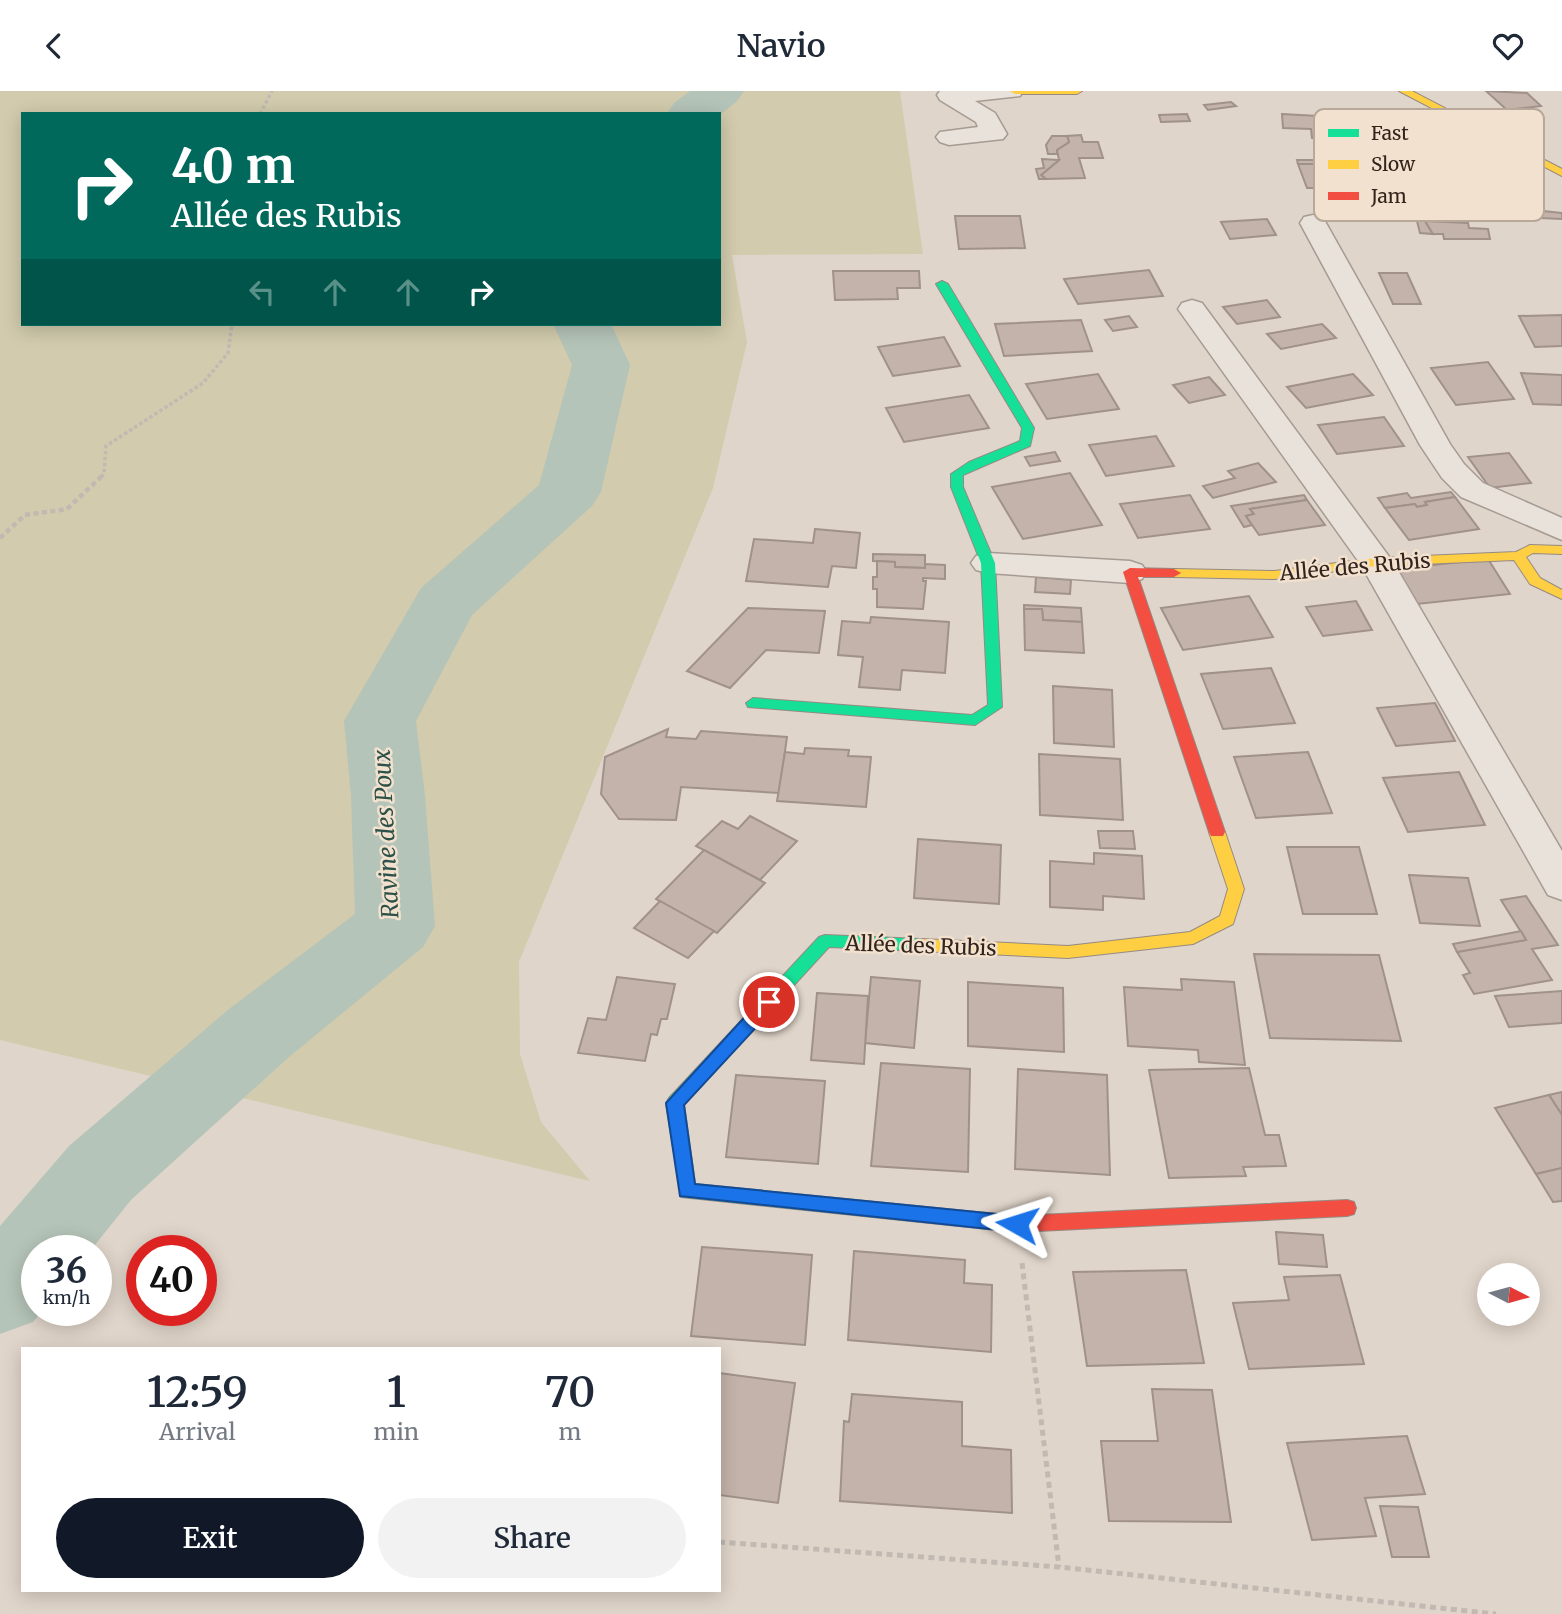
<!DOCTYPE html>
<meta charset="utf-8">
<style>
:root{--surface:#fff;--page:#f2f2f3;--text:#1f2937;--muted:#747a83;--accent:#111827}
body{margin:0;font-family:Merriweather,serif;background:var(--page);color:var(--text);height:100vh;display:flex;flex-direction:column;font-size:26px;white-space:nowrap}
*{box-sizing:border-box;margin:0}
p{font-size:23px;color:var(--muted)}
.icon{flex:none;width:38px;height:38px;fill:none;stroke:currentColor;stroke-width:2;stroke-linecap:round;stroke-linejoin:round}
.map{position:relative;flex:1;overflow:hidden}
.details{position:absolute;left:21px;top:1256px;width:700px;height:245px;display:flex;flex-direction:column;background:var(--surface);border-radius:0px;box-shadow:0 4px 18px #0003}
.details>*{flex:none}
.hud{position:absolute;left:21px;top:21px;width:700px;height:214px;border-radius:0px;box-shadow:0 4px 18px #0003;background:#00695c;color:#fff;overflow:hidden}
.needle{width:46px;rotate:96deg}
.fabs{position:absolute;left:1477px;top:1172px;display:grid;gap:14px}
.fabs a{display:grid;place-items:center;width:63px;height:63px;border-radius:50%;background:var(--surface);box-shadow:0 4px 18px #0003;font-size:35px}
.speed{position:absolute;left:21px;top:1144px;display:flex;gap:14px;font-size:35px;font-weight:700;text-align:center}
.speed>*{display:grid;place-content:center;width:91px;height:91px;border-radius:50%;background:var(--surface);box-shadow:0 4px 18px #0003;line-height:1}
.speed small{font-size:18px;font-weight:400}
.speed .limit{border:10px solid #d22;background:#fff;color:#111}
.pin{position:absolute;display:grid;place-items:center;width:60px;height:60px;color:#fff;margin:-30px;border:4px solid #fff;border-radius:50%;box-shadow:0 2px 7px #0007}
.me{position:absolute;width:77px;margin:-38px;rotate:276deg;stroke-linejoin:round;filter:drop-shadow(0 0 5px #0008)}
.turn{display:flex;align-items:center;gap:24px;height:147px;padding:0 35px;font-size:32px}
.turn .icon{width:91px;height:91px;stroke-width:2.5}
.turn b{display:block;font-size:49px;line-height:60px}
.lanes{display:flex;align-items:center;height:66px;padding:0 35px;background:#0003;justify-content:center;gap:35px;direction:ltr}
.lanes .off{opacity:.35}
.eta{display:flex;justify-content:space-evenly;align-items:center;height:119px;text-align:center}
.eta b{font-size:42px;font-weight:600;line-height:49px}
.primary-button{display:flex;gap:14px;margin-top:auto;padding:14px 35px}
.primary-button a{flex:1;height:80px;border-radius:42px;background:var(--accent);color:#fff;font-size:28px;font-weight:600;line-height:80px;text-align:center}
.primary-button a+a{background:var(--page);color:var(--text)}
header{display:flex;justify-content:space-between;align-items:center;height:91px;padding:0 35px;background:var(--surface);font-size:32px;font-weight:600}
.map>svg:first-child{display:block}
</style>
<header><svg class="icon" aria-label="back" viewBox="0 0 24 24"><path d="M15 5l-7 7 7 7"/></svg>Navio<svg class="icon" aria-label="heart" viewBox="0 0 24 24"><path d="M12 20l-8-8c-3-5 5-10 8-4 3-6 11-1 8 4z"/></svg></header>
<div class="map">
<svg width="1562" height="1523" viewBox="0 0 1562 1523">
<rect width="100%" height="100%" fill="#e0d5ca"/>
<!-- green -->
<path fill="#d2cbad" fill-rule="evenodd" d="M0 0H900L923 163 732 164 747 251 713 397 519 871 520 963 541 1031 590 1090 0 949ZM23 23H719V233H23Z"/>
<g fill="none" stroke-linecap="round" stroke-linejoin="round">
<!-- river -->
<g fill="#b5c4b8" fill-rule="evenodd">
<polygon points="690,0 744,0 737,10 719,25 719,23 667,23 674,12"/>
<polygon points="553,233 611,233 630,274 601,401 592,415 472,524 416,630 425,705 435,835 423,856 289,966 131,1109 90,1160 37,1160 37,1220 42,1220 33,1231 0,1243 0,1135 69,1055 229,918 355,823 351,705 344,630 421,497 539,394 572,274"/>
</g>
</g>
<!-- building -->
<g fill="#c4b3ab" stroke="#a0918a" stroke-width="2">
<polygon points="1486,0 1527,2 1541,15 1507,19"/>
<polygon points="1231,11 1236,15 1208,19 1204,14"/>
<polygon points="1187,23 1190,30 1161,31 1159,24"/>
<polygon points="1282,23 1373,28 1379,42 1380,56 1336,54 1335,48 1312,47 1311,38 1283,37"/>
<polygon points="1081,44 1083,51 1098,51 1103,67 1079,67 1085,87 1046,88 1041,84 1059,69 1057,59 1069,51 1067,45"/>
<polygon points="1052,45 1067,45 1069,51 1057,59 1057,63 1048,63 1046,54"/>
<polygon points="1042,68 1059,69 1041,84 1046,88 1039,88 1036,78 1044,77"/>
<polygon points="1297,69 1329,69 1331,73 1298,73"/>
<polygon points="1298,73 1331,73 1334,80 1348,80 1354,97 1307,97"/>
<polygon points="1514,111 1542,113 1543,120 1562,122 1562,128 1517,126"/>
<polygon points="955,125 1020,125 1025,157 959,158"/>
<polygon points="1267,128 1276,144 1230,148 1221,131"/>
<polygon points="1417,130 1425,130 1433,143 1420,142"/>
<polygon points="1425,130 1468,132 1469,137 1488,138 1490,148 1444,148 1443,143 1433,143"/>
<polygon points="1149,179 1163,205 1078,213 1064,188"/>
<polygon points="833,180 919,180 920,197 897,197 898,208 835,209"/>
<polygon points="1379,182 1407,182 1421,213 1393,213"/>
<polygon points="1267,209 1280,226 1237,233 1223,216"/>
<polygon points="1562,224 1562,255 1535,256 1519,225"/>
<polygon points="1129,225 1137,236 1113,240 1105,229"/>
<polygon points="1081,229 1092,260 1004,265 995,233"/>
<polygon points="1322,233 1336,247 1281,258 1267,243"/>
<polygon points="944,246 960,275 893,285 878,256"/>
<polygon points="1488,271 1514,308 1456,314 1431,277"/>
<polygon points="1521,282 1562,284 1562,314 1533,313"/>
<polygon points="1098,283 1119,318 1047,328 1026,293"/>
<polygon points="1353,283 1373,304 1306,317 1287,296"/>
<polygon points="1209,286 1225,304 1189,312 1173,294"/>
<polygon points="969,304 989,337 904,351 886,317"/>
<polygon points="1384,326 1404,355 1337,363 1318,334"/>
<polygon points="1156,345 1174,375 1106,385 1089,354"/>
<polygon points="1055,361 1060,370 1030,375 1025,366"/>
<polygon points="1509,362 1531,392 1490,397 1468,366"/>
<polygon points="1258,372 1276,391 1213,407 1203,395 1235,387 1228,380"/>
<polygon points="1070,382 1102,434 1023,448 992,396"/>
<polygon points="1451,401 1455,406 1425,411 1427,414 1417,416 1415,413 1385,417 1378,407 1407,402 1411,407"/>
<polygon points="1190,404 1210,438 1138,447 1120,413"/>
<polygon points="1304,404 1307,409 1250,418 1254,423 1246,425 1252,434 1244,436 1231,415"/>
<polygon points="1455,406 1479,438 1409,449 1385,417 1415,413 1417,416 1427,414 1425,411"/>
<polygon points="1307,409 1325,434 1259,444 1246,425 1254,423 1250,418"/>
<polygon points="815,438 860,442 856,477 832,475 828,496 746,490 754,448 813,452"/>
<polygon points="873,463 925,464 925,477 895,476 895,471 873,470"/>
<polygon points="1488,468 1510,503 1417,513 1396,478"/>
<polygon points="877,470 895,471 895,476 925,477 925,473 945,474 945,488 923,487 923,490 926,490 923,518 877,516 877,498 873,498 873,486 877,486"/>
<polygon points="1036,486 1071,489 1070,503 1035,501"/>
<polygon points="1249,505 1273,546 1183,559 1161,517"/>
<polygon points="1356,510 1372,539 1323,545 1306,516"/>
<polygon points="1024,514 1081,517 1082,531 1043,529 1042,518 1024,518"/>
<polygon points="748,517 825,520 819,562 766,559 730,597 687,580"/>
<polygon points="1024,518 1042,518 1043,529 1082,531 1084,562 1025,559"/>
<polygon points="871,526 949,531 945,582 902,579 900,599 859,596 863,566 838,564 842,530 870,532"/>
<polygon points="1271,577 1295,632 1223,638 1201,583"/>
<polygon points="1053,595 1112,599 1114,656 1054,652"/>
<polygon points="1435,612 1455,650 1396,655 1377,617"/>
<polygon points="668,638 666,646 696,648 701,640 787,646 779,702 681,696 676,729 619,728 601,703 605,666"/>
<polygon points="805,657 849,659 848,665 871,666 866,716 777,710 785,661 804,663"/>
<polygon points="1308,661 1332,722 1256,727 1234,666"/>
<polygon points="1039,663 1120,668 1123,729 1040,724"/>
<polygon points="1459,681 1485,734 1408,741 1383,687"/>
<polygon points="750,725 797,750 760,789 696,755 722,730 738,738"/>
<polygon points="1098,740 1133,740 1135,758 1100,757"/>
<polygon points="918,748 1001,754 999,813 914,807"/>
<polygon points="1287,756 1359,756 1377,823 1303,823"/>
<polygon points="704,759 765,792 717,842 656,808"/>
<polygon points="1094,762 1142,765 1144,808 1103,805 1103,819 1050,816 1050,770 1094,773"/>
<polygon points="1409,784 1468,787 1480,835 1420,832"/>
<polygon points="1526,805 1558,854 1532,858 1552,889 1474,903 1463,884 1470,882 1457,861 1526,849 1501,809"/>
<polygon points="660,810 714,840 688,867 634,837"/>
<polygon points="1521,840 1526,849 1457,861 1453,853"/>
<polygon points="1254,863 1379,864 1401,950 1270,947"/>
<polygon points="617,886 675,893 667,928 661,928 657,944 651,943 645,970 578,962 588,927 606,929"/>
<polygon points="871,886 920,890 914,957 865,952"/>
<polygon points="1181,888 1234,891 1245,974 1199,971 1198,959 1128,955 1124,896 1182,899"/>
<polygon points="968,891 1063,897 1064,961 968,955"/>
<polygon points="1562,900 1562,932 1509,936 1495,905"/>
<polygon points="817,902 868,905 864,973 811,969"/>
<polygon points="881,972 970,978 968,1081 871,1075"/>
<polygon points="1249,977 1265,1044 1279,1044 1286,1075 1243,1076 1246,1085 1169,1087 1149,979"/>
<polygon points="1018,978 1107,984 1110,1084 1015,1078"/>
<polygon points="736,984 825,990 818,1073 726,1066"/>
<polygon points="1562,1001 1562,1024 1549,1004"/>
<polygon points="1549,1004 1562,1024 1562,1077 1536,1083 1495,1017"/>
<polygon points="1562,1077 1562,1110 1553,1111 1536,1083"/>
<polygon points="1276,1141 1323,1144 1327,1176 1279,1173"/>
<polygon points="702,1156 812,1164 805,1254 691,1245"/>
<polygon points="854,1160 965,1169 964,1192 992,1194 991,1261 848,1249"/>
<polygon points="1186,1179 1204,1272 1087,1275 1073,1181"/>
<polygon points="1340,1184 1364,1273 1249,1278 1233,1212 1289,1209 1284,1186"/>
<polygon points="719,1282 795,1292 778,1412 719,1404"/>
<polygon points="1152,1298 1212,1299 1231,1431 1109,1430 1101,1350 1158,1350"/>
<polygon points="852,1303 962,1311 962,1355 1011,1359 1012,1422 840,1410 844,1330 849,1331"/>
<polygon points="1407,1345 1425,1403 1365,1407 1376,1445 1312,1449 1287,1352"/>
<polygon points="1380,1415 1418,1416 1429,1466 1392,1466"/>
</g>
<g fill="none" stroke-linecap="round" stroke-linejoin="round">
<defs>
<g id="street">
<polygon points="940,0 1023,0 1020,5 975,10 995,22 1007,43 1003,48 949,54 940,51 936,46 940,41 978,36 976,31 940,9 937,4"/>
<polygon points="1313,124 1322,126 1326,132 1450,353 1464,373 1483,392 1562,427 1562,449 1461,406 1442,387 1420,354 1300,132 1304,126"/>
<polygon points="1192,209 1202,212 1393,471 1562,760 1562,809 1548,804 1361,474 1178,218 1182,212"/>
<polygon points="988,462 1130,470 1142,474 1147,481 1142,488 1130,492 988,482 976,479 971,472 976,465"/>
</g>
<g id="fast">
<polygon points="942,190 948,193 1034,337 1030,355 963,384 963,396 995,472 1002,616 975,634 748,616 746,612 753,607 972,624 988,614 981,472 951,396 951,383 969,371 1020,350 1022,337 936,193"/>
<polygon points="825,844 921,848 927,850 929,854 927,858 921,860 829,856 684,1014 695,1093 997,1123 1004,1125 1006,1131 1004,1137 997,1139 681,1106 666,1012 669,1007 819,846"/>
</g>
<g id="slow">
<polygon points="1010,0 1082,0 1077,3 1015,3"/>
<polygon points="1399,0 1412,0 1562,78 1562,85"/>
<polygon points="1530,454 1562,455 1562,463 1533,462 1526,466 1540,487 1562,499 1562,508 1530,493 1514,469 1376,475 1274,488 1174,486 1167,482 1174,478 1274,480 1376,467 1516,461"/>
<polygon points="1217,735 1225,741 1244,798 1233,833 1193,853 1068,867 921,860 915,858 913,854 915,850 921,848 1068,855 1190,841 1220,825 1228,798 1209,741"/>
</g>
<g id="jam">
<polygon points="1130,477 1174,478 1181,482 1174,486 1138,486 1225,741 1223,745 1211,745 1209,741 1123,481"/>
<polygon points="1347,1109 1354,1111 1356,1117 1354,1123 1347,1125 1017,1141 990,1137 988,1131 990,1125 997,1123 1017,1125"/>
</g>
</defs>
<!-- street casing -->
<use href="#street" stroke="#a59b93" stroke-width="3"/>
<!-- fast casing -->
<use href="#fast" stroke="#958a83" stroke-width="2"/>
<!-- slow casing -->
<use href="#slow" stroke="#958a83" stroke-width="2"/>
<!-- jam casing -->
<use href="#jam" stroke="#958a83" stroke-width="2"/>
<!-- path-far2 -->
<g stroke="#c1b9b2" stroke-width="3.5" stroke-dasharray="3.5 2.5" stroke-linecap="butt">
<polyline points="260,23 272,0"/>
<polyline points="101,386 104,383 106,355 203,292 228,262 232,233"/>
</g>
<!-- path-far1 -->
<polyline stroke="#c1b9b2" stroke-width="4.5" stroke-dasharray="5 3.5" stroke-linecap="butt" points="0,447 25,424 67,418 103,384"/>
<!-- path -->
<g stroke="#c1b9b2" stroke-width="5" stroke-dasharray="6 4.5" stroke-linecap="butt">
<polyline points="1022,1172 1059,1476"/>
<polyline points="719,1451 1059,1476 1496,1523"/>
</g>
<!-- street -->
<use href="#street" fill="#e8e2db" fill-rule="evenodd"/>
<!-- fast -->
<use href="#fast" fill="#16e098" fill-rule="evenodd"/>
<!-- slow -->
<use href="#slow" fill="#ffcf43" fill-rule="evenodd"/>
<!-- jam -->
<use href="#jam" fill="#f24e42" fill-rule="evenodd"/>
</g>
<!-- route -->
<polygon fill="#1a73e8" stroke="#114b97" stroke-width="2" points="769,904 775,906 777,911 775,916 684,1014 695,1093 1017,1125 1024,1128 1026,1133 1024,1139 1017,1141 680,1105 666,1012 763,906"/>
<g text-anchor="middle" stroke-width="5" stroke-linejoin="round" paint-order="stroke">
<!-- street labels -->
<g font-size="21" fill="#32231c" stroke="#f2e1ce">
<text transform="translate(1355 476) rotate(-5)" y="7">Allée des Rubis</text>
<text transform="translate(921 855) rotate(2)" y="7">Allée des Rubis</text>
</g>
<!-- water labels -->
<g font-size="23" font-style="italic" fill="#2c5148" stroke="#f2e1ce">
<text transform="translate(386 743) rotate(-93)" y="8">Ravine des Poux</text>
</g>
</g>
<!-- legend -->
<rect x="1314" y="18" width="230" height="112" rx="10" fill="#f2e1ce" stroke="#b8a899" stroke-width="2"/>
<rect x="1328" y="38" width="31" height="8" fill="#16e098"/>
<rect x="1328" y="69" width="31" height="9" fill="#ffcf43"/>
<rect x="1328" y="101" width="31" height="8" fill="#f24e42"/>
<g font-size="19" fill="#32231c">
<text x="1371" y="49">Fast</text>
<text x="1371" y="80">Slow</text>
<text x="1371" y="112">Jam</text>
</g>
</svg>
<div class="fabs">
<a><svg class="needle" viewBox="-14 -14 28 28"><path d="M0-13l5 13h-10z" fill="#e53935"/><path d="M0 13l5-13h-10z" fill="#747a83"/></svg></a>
</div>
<div class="speed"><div>36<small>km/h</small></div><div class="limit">40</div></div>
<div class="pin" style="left:769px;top:911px;background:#d93025"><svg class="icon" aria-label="arrive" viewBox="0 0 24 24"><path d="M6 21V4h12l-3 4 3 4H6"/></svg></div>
<svg class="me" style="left:1017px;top:1133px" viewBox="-20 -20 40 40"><path d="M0-17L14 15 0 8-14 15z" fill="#1a73e8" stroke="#fff" stroke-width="4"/></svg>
<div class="hud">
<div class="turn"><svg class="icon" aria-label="right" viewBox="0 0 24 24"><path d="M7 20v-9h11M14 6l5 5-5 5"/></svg><div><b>40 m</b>Allée des Rubis</div></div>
<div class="lanes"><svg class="icon off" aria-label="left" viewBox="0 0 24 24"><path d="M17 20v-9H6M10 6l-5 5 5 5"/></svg><svg class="icon off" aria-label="ahead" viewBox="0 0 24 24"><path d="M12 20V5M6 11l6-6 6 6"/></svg><svg class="icon off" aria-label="ahead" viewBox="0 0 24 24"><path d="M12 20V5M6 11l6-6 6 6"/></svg><svg class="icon" aria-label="right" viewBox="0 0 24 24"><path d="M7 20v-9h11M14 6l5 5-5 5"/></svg></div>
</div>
<section class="details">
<div class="eta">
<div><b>12:59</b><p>Arrival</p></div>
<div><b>1</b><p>min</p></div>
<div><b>70</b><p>m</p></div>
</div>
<div class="primary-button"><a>Exit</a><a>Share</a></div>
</section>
</div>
